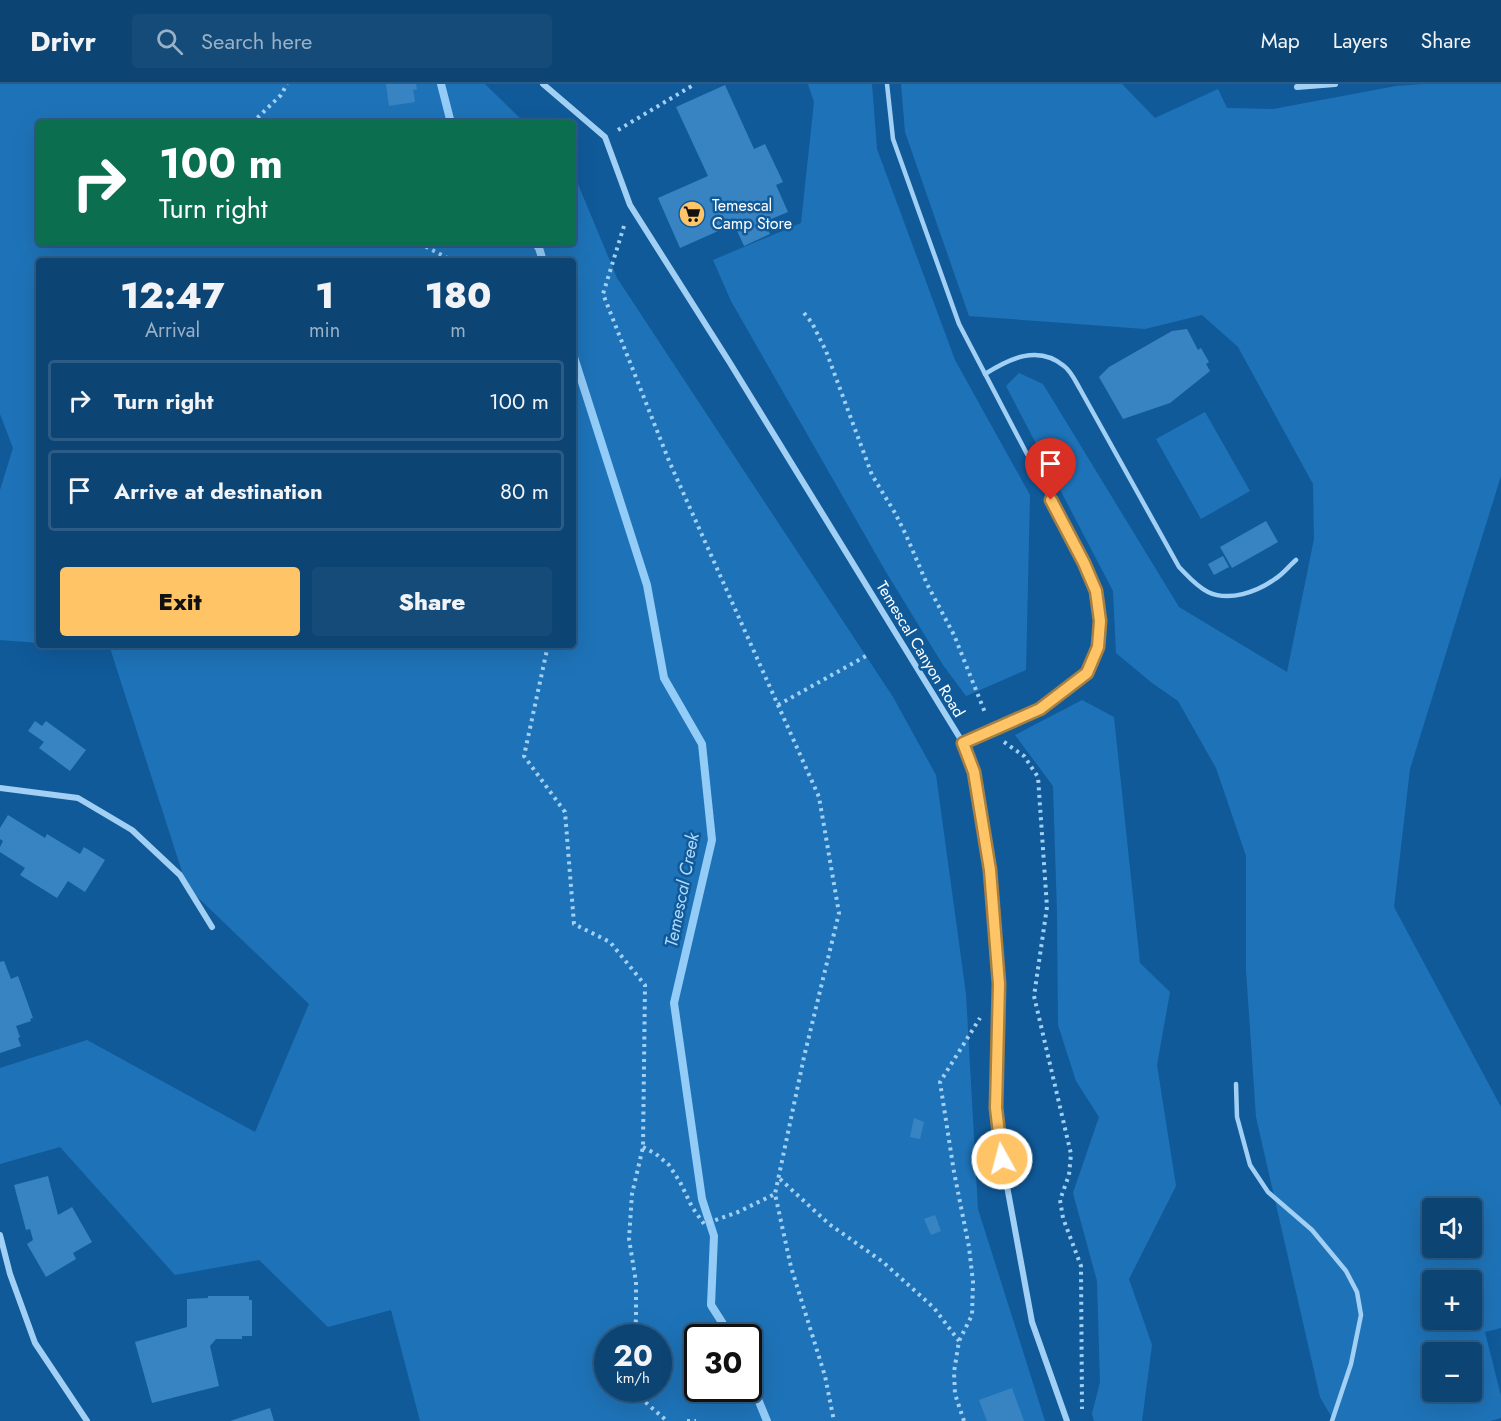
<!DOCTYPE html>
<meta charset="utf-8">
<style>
:root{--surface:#0c4474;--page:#154b79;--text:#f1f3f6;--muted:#9ab0c5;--line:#2c5c86;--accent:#ffc466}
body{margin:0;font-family:Jost,sans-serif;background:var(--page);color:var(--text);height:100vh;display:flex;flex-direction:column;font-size:22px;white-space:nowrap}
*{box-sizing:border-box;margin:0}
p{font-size:20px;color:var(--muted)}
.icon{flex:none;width:33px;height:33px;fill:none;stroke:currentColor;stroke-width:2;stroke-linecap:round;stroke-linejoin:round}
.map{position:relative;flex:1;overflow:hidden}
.panel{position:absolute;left:36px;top:174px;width:540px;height:390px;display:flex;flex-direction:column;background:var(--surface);border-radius:6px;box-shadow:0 6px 24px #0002,0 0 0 2px var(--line)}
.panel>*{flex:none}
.banner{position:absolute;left:36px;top:36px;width:540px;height:126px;border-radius:6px;box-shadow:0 6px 24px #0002,0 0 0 2px var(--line);background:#0b6e4f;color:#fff;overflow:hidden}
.buttons{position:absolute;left:1422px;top:1114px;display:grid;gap:12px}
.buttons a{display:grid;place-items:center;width:60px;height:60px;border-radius:6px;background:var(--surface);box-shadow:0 6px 24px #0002,0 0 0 2px var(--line);font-size:30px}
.speed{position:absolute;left:594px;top:1240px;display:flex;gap:12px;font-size:30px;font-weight:700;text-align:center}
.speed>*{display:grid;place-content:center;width:78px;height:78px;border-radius:50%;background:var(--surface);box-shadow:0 6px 24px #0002,0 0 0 2px var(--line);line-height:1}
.speed small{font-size:15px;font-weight:400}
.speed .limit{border:3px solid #111;border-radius:9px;background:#fff;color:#111}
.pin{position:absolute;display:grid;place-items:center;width:51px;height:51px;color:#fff;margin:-62px -26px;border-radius:50% 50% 50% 0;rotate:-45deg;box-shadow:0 0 6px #0007}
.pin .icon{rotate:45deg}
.me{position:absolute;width:66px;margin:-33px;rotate:353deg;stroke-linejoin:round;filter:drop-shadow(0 0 4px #0008)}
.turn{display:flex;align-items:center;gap:21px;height:126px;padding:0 24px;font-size:27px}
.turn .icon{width:78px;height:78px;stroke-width:2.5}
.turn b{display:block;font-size:42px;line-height:51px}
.eta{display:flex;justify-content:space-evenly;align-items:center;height:102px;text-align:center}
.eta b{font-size:36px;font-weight:800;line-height:42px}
.action{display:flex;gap:12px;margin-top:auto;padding:12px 24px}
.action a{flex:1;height:69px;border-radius:6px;background:var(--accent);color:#111;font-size:24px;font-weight:800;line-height:69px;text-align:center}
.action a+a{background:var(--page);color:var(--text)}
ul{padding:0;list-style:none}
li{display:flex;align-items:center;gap:18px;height:81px;margin:0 12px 9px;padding:0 12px;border:3px solid var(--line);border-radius:6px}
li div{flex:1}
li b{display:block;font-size:22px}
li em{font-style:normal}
header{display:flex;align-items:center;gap:36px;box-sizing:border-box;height:84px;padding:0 30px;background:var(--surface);border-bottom:2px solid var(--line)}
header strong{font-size:28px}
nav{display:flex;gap:33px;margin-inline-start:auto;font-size:21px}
.search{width:420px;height:54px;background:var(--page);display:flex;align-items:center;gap:15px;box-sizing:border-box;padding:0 21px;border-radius:6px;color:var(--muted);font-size:22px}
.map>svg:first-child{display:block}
</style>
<header>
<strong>Drivr</strong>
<div class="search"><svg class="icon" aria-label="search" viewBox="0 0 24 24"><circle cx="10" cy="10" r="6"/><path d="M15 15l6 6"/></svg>Search here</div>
<nav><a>Map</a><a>Layers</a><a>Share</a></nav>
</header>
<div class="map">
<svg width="1501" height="1337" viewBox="0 0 1501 1337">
<rect width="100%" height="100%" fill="#105a9a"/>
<!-- green -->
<g fill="#1e73b8" fill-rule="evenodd">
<path d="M0 0H485L525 39H39V159H573V88L617 194 893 613 936 691 966 910 978 1125 1045 1337H420L391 1226 328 1243 259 1176 175 1191 60 1063 0 1080V984L87 956 255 1048 309 920 187 803 110 564 71 561H573V177H39V559L0 556V406L13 364 0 330ZM608 1254H658V1305H608ZM698 1254H748V1305H698Z"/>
<polygon points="808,0 872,0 877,65 955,276 1030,411 1026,586 966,612 943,581 886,488 731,217 713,176 801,139 814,18"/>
<path d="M901 0H1122L1155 34 1218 5 1227 24 1273 25 1396 2 1423 0H1501V392L1410 685 1394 823 1501 1023V1244L1485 1248 1501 1312V1334L1490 1337H1334L1320 1313 1256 1033 1246 886V772L1216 684 1178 617 1152 599 1116 569 1113 507 1006 302 1019 289 1043 300 1179 523 1287 588 1314 455 1313 400 1238 263 1202 231 1145 245 969 232 905 48ZM1432 1125H1472V1164H1432ZM1432 1197H1472V1236H1432ZM1432 1269H1472V1308H1432Z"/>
<polygon points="1205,328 1250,407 1201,435 1156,355"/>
<polygon points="1082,616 1114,633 1140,879 1170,908 1157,981 1176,1102 1129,1195 1152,1261 1142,1337 1094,1337 1092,1330 1100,1298 1097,1197 1073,1109 1099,1033 1076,997 1058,941 1057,828 1053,702 1015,651"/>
</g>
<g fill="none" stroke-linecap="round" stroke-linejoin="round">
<!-- stream -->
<g stroke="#94ccf8" stroke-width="8">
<polyline points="441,0 451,39"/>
<polyline points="535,159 539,164 543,177"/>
<polyline points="573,270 647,501 664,594 702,660 712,756 674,919 702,1115 714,1152 711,1221 732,1254"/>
<polyline points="748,1291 767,1337"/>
</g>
</g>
<!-- building -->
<g fill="#3884c2">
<polygon points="386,0 416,0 417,5 413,6 415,18 389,22"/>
<polygon points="725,1 754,65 765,60 783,98 776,101 788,128 764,138 770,150 744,162 734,140 680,164 658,114 708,92 676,23"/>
<polygon points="1187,245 1198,266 1201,264 1209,278 1206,280 1210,287 1170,319 1123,335 1099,293 1109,283 1172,247"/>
<polygon points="1266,437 1278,458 1232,484 1220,463"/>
<polygon points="1223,472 1229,483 1214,491 1208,480"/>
<polygon points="35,637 42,642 46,637 86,666 70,687 39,664 44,658 28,647"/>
<polygon points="8,731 45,754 47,750 80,770 84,763 105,776 85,808 68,797 57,814 20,791 25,784 0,768 0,763 3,757 0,755 0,744"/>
<polygon points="4,877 11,895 18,892 33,934 30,935 31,937 16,942 20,953 18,954 21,962 0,969 0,878"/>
<polygon points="914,1034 924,1038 920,1055 910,1053"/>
<polygon points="48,1092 58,1131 72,1123 92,1158 73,1169 76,1175 46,1193 27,1160 33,1156 30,1145 26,1146 14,1101"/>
<polygon points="935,1131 941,1147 931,1151 924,1135"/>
<polygon points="208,1212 249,1212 249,1216 252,1216 252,1252 242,1252 242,1255 216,1255 210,1262 219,1302 152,1319 135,1258 187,1243 187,1215 208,1214"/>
<polygon points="1012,1304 1024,1337 987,1337 979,1316"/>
<polygon points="270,1324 274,1337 230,1337"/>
</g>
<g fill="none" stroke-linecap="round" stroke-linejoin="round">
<!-- path -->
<g stroke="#a2d0f5" stroke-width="4" stroke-dasharray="3 4.5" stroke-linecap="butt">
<polyline points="252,39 281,11 287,0"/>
<polyline points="618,46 695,0"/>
<polyline points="624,142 603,210 669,377 819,713 839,829 804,973 775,1110 791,1183 825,1292 834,1337"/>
<polyline points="419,159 453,177"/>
<polyline points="804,229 812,239 826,267 872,391 895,429 906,451 927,500 954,551 986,631"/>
<polyline points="548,561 524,672 565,728 574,840 610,858 645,901 643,1063 632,1110 629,1155 636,1198 636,1235 634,1254"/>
<polyline points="778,621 866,572"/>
<polyline points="1004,658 1024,672 1038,693 1047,823 1034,912 1071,1070 1069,1091 1060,1116 1063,1134 1081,1182 1082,1325"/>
<polyline points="643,1063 656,1070 669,1081 680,1098 692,1123 704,1140 738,1128 775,1110"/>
<polyline points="780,1095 829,1140 883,1178 934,1224 959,1257"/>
<polyline points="639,1305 644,1317 667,1337"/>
<polyline points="687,1337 696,1337"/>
<polyline points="964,1337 955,1310 954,1288 959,1257 972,1231 973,1198 969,1163 954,1088 940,998 980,934"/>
</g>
<!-- service -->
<g stroke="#a2d0f5" stroke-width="4.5">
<polyline points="887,0 893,55 959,240 1084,479 1096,507 1100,536 1098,563 1087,589 1040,625 963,659"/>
<path d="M985 290C1009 275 1038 260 1064 282 1071 287 1076 298 1080 305L1179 483C1188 492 1196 502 1208 508 1229 518 1257 508 1275 495 1283 490 1289 482 1296 476"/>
<polyline points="1236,1000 1237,1033 1250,1081 1268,1108 1312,1146 1346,1187 1357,1208 1361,1231 1351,1280 1332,1337"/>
</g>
<!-- minor -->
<g stroke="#a2d0f5" stroke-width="6">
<polyline points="543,0 605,53 630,121 730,279 963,659 974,688 990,786 999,900 996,1024 1002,1075 1032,1238 1067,1337"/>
<polyline points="1297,3 1335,0"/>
<polyline points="0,704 78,714 132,746 180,791 212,843"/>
<polyline points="0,1151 10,1190 35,1259 87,1337"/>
</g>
</g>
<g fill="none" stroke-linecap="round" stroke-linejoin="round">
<defs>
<polyline id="route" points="1002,1075 996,1024 999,900 990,786 974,688 963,659 1040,625 1087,589 1098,563 1100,537 1096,507 1084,479 1051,416"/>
</defs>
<!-- route casing -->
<use href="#route" stroke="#a67f42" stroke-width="15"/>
<!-- route -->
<use href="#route" stroke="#ffc466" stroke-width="10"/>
</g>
<!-- icons -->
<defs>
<symbol id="supermarket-disc" viewBox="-11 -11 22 22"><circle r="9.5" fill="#ffc466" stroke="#105a9a"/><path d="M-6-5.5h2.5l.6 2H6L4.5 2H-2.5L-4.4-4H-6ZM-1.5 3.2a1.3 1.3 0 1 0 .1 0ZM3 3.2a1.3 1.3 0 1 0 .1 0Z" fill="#111"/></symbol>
</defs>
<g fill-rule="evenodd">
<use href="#supermarket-disc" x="677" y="115" width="30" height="30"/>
</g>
<g text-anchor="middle" stroke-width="5" stroke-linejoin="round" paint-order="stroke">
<!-- poi labels -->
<g font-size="16" fill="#fff" stroke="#105a9a" text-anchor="start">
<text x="712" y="127">Temescal<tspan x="712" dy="18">Camp Store</tspan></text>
</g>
<!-- street labels -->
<g font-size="16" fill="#fff" stroke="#105a9a">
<text transform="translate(921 565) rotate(59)" y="6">Temescal Canyon Road</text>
</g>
<!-- water labels -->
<g font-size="18" font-style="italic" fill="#afd9fb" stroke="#105a9a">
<text transform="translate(682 806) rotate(-79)" y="6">Temescal Creek</text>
</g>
</g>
</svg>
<div class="buttons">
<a><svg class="icon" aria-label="sound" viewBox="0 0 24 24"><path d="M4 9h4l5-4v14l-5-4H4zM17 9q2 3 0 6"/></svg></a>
<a>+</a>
<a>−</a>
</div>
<div class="speed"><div>20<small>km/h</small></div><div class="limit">30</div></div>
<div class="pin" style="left:1051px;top:416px;background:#d93025"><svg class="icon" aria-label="arrive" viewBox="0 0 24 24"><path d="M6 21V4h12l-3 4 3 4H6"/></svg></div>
<svg class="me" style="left:1002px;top:1075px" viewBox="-20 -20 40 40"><circle r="17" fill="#ffc466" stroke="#fff" stroke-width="3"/><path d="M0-11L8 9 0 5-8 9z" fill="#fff"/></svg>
<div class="banner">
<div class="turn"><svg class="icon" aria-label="right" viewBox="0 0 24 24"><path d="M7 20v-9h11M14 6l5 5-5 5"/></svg><div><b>100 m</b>Turn right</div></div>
</div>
<section class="panel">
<div class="eta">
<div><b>12:47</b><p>Arrival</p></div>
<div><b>1</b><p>min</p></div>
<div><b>180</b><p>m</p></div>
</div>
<ul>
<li><svg class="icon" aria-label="right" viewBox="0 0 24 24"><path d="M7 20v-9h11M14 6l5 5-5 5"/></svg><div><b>Turn right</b></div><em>100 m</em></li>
<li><svg class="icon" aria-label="arrive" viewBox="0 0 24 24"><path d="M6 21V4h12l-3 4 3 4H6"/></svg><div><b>Arrive at destination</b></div><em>80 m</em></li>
</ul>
<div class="action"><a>Exit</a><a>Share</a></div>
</section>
</div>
